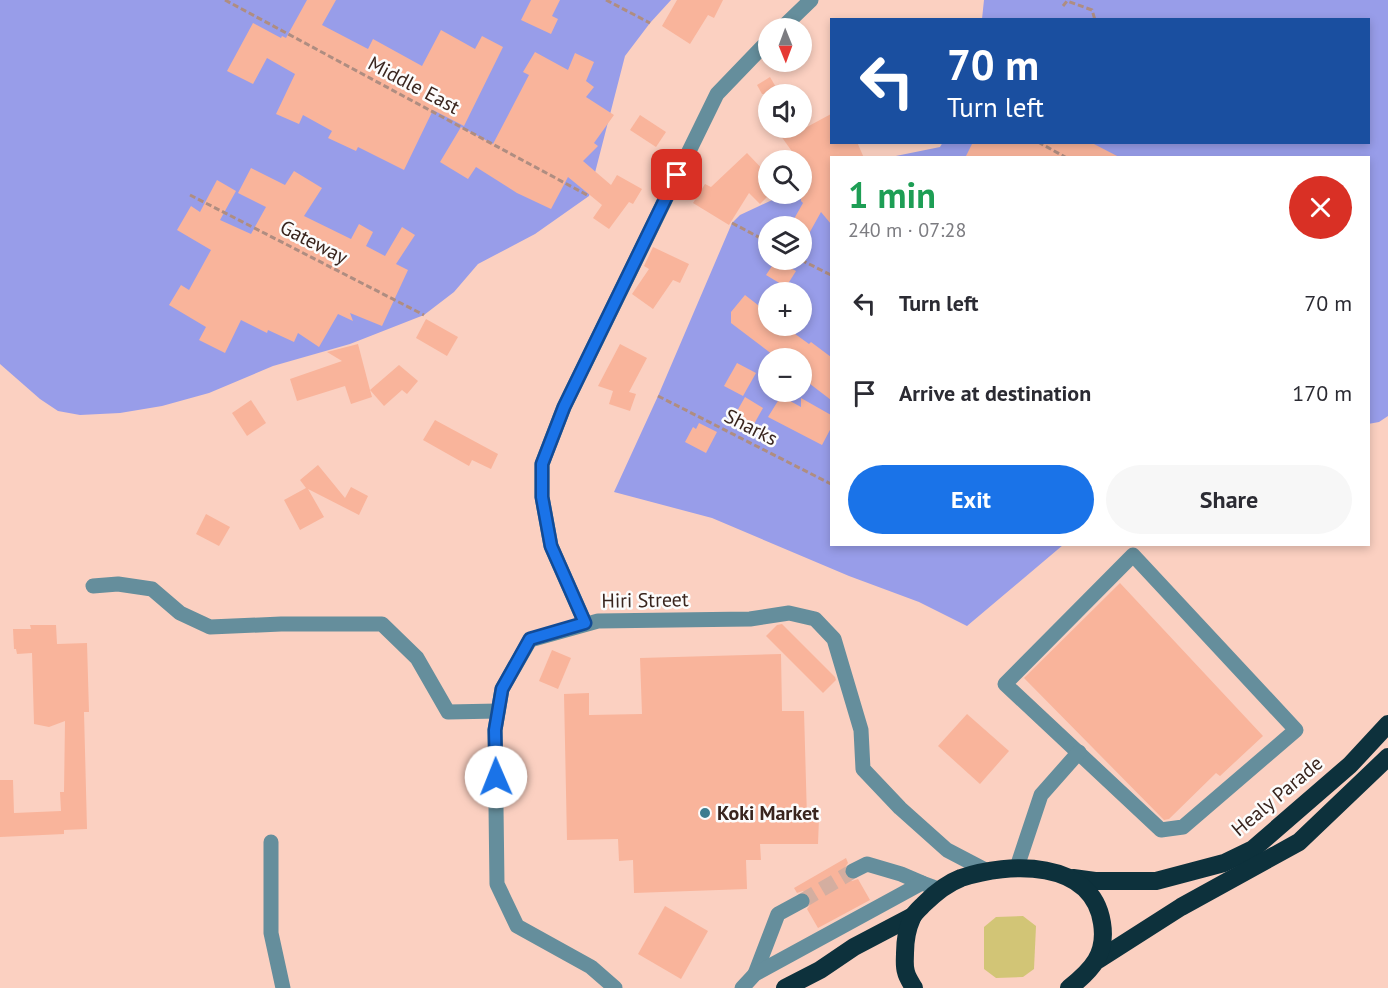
<!DOCTYPE html>
<meta charset="utf-8">
<style>
:root{--surface:#fff;--page:#f7f7f7;--text:#2b2b33;--muted:#7c7c81;--accent:#1a73e8}
body{margin:0;font-family:"PT Sans",sans-serif;background:var(--page);color:var(--text);height:100vh;display:flex;flex-direction:column;font-size:22px;white-space:nowrap}
*{box-sizing:border-box;margin:0}
p{font-size:20px;color:var(--muted)}
.icon{flex:none;width:33px;height:33px;fill:none;stroke:currentColor;stroke-width:2;stroke-linecap:round;stroke-linejoin:round}
.map{position:relative;flex:1;overflow:hidden}
.drawer{position:absolute;left:830px;top:156px;width:540px;height:390px;display:flex;flex-direction:column;background:var(--surface);border-radius:0px;box-shadow:0 3px 9px #0003}
.drawer>*{flex:none}
.hud{position:absolute;left:830px;top:18px;width:540px;height:126px;border-radius:0px;box-shadow:0 3px 9px #0003;background:#1a4fa0;color:#fff;overflow:hidden}
.needle{width:39px;rotate:179deg}
.controls{position:absolute;left:758px;top:18px;display:grid;gap:12px}
.controls a{display:grid;place-items:center;width:54px;height:54px;border-radius:50%;background:var(--surface);box-shadow:0 3px 9px #0003;font-size:30px}
.pin{position:absolute;display:grid;place-items:center;width:51px;height:51px;color:#fff;margin:-26px;border-radius:12px;box-shadow:0 3px 9px #0006}
.me{position:absolute;width:66px;margin:-33px;rotate:359deg;stroke-linejoin:round;filter:drop-shadow(0 0 4px #0008)}
.turn{display:flex;align-items:center;gap:21px;height:126px;padding:0 18px;font-size:27px}
.turn .icon{width:78px;height:78px;stroke-width:2.5}
.turn b{display:block;font-size:42px;line-height:51px}
.round{display:grid;place-items:center;flex:none;width:63px;height:63px;border-radius:32px;background:var(--page)}
.summary{display:flex;align-items:center;justify-content:space-between;height:102px;padding:0 18px}
h1{font-size:36px;font-weight:600;line-height:45px;color:#1e9e55}
.action{display:flex;gap:12px;margin-top:auto;padding:12px 18px}
.action a{flex:1;height:69px;border-radius:36px;background:var(--accent);color:#fff;font-size:24px;font-weight:600;line-height:69px;text-align:center}
.action a+a{background:var(--page);color:var(--text)}
ul{padding:0;list-style:none}
li{display:flex;align-items:center;gap:18px;height:90px;padding:0 18px}
li div{flex:1}
li b{display:block;font-size:22px}
li em{font-style:normal}
.map>svg:first-child{display:block}
</style>
<div class="map">
<svg width="1388" height="988" viewBox="0 0 1388 988">
<rect width="100%" height="100%" fill="#fbd0c1"/>
<!-- green -->
<polygon fill="#d2c576" points="1023,916 1036,926 1034,969 1023,977 996,978 984,969 984,927 996,917"/>
<!-- water -->
<g fill="#989de9" fill-rule="evenodd">
<polygon points="0,0 671,0 650,23 625,56 589,196 535,234 478,264 454,292 424,315 350,344 273,366 209,393 162,406 120,413 80,415 58,411 40,399 0,364"/>
<polygon points="984,0 1388,0 1388,416 1379,422 1368,424 1368,158 886,158 940,147 943,142 1368,142 1368,20 982,19"/>
<path d="M831 172V544L1063 545 967 626 919 602 849 576 712 518 614 492 658 396 732 223 740 215 785 194H801ZM768 226H801V260H768ZM768 292H801V326H768ZM768 358H801V392H768Z"/>
</g>
<!-- building -->
<g fill="#f9b49b">
<polygon points="307,0 336,0 322,25 368,49 373,39 422,66 441,30 475,49 482,36 503,47 464,126 433,110 404,170 358,147 356,151 328,138 332,131 303,115 299,124 276,114 295,74 267,58 253,84 227,71 253,23 281,38 282,36 286,38"/>
<polygon points="531,0 560,0 552,16 558,19 551,34 521,20"/>
<polygon points="677,0 723,0 714,18 708,15 690,44 662,26"/>
<polygon points="535,52 568,70 575,53 594,62 586,81 594,87 586,97 614,115 594,143 598,146 583,161 611,185 617,175 642,189 633,204 629,202 609,229 593,218 602,205 568,177 551,209 517,193 476,167 468,179 440,162 461,127 493,144 529,75 523,72"/>
<polygon points="770,77 780,94 762,94 757,85"/>
<polygon points="831,114 831,142 857,142 864,158 831,158 831,224 821,212 801,248 801,226 790,226 803,203 801,201 801,160 798,160 781,136 793,128 805,128"/>
<polygon points="640,115 666,132 656,147 630,130"/>
<polygon points="973,142 1090,142 1121,158 965,158"/>
<polygon points="747,153 768,175 768,196 760,204 749,193 729,225 693,203 705,184 711,187"/>
<polygon points="251,168 285,185 294,171 322,188 304,216 351,239 359,224 373,232 366,246 385,256 402,227 415,235 396,264 408,270 382,326 350,313 353,321 338,314 319,347 298,333 294,342 268,330 267,333 241,320 225,353 199,340 206,327 169,305 181,285 189,290 211,250 177,230 191,206 200,212 217,180 236,191 220,220 251,234 266,207 238,193"/>
<polygon points="653,247 689,264 680,283 673,280 653,309 632,294 649,269 644,266"/>
<polygon points="776,260 796,271 786,287 766,275"/>
<polygon points="745,295 768,313 768,326 784,326 809,344 811,342 831,357 831,400 801,377 801,358 777,358 731,323 731,312"/>
<polygon points="426,319 458,337 447,356 416,338"/>
<polygon points="358,344 370,390 399,365 418,381 407,394 402,390 384,406 370,390 372,397 351,404 345,386 297,401 290,379 342,361 327,352"/>
<polygon points="620,344 647,358 629,392 636,394 630,411 609,404 613,391 598,386"/>
<polygon points="737,363 756,373 743,396 724,386"/>
<polygon points="781,396 801,407 801,398 831,415 831,428 822,445 768,417"/>
<polygon points="745,397 763,408 749,433 731,422"/>
<polygon points="251,400 266,423 247,436 232,413"/>
<polygon points="435,420 498,454 491,469 472,460 469,466 423,440"/>
<polygon points="699,423 717,432 706,453 685,442 693,427 696,429"/>
<polygon points="318,465 345,498 351,487 368,496 359,515 308,489 324,517 300,530 284,500 306,488 300,480"/>
<polygon points="206,514 230,527 219,546 196,534"/>
<polygon points="1120,583 1263,736 1220,776 1216,773 1169,819 1164,820 1024,678"/>
<polygon points="782,624 835,677 836,680 823,693 766,636 777,625"/>
<polygon points="30,625 56,625 57,644 87,643 89,712 84,712 87,829 64,830 64,834 0,837 0,780 13,780 14,813 61,811 60,792 64,792 65,721 49,727 34,724 32,653 17,654 16,649 14,649 13,629 31,629"/>
<polygon points="552,650 571,658 558,689 539,681"/>
<polygon points="781,654 782,711 804,711 807,818 819,818 818,844 760,844 761,860 746,860 747,889 634,893 633,860 619,861 618,839 567,840 564,694 589,693 589,715 642,714 640,658"/>
<polygon points="967,714 1009,751 980,784 938,746"/>
<polygon points="846,858 848,863 843,870 845,876 852,881 858,879 870,900 818,928 807,909 812,902 810,896 803,891 797,893 794,888"/>
<polygon points="665,906 708,931 681,979 638,954"/>
</g>
<g fill="none" stroke-linecap="round" stroke-linejoin="round">
<!-- minor-tunnel -->
<polyline stroke="#d4aea0" stroke-width="15" stroke-dasharray="15 8" stroke-linecap="butt" points="802,901 853,871"/>
<!-- path -->
<g stroke="#af8d81" stroke-width="3" stroke-dasharray="6 3" stroke-linecap="butt">
<polyline points="225,0 589,196"/>
<polyline points="606,0 650,23"/>
<polyline points="1063,6 1067,1 1092,10 1095,20"/>
<polyline points="1038,142 1067,158"/>
<polyline points="190,195 424,315"/>
<polyline points="732,223 768,242"/>
<polyline points="801,260 831,275"/>
<polyline points="658,396 831,484"/>
</g>
<!-- minor -->
<g stroke="#658e9c" stroke-width="15">
<polyline points="782,28 811,0"/>
<polygon points="1133,555 1296,730 1183,827 1161,830 1005,684"/>
<polyline points="93,586 118,584 152,589 180,613 210,627 281,624 382,624 417,658 448,712 498,711"/>
<polyline points="585,623 551,546 542,497 542,464 564,407 717,94 768,41"/>
<polyline points="271,842 271,933 283,988"/>
<polyline points="1017,867 1041,795 1079,752"/>
<polyline points="853,871 867,864 901,874 922,883"/>
<polyline points="755,974 778,914 802,901"/>
<polyline points="615,988 591,967 517,926 497,884 495,730 502,689 530,640 598,621 750,619 789,613 815,619 834,639 861,730 863,769 900,808 947,850 989,872"/>
<polyline points="742,988 755,974 922,883 941,890"/>
</g>
<!-- highway -->
<g stroke="#0d313c" stroke-width="18">
<polyline points="1073,878 1095,881 1156,881 1224,863 1253,849 1350,765 1388,724"/>
<polyline points="1098,960 1181,907 1299,842 1388,757"/>
<polyline points="785,988 820,970 854,947 913,916"/>
<path d="M914 988C911 983 907 977 906 972 904 966 905 959 905 953 905 941 907 929 912 918 914 913 920 908 924 904 934 894 948 883 961 878 1009 862 1092 859 1102 923 1107 954 1092 970 1069 988"/>
</g>
</g>
<g fill="none" stroke-linecap="round" stroke-linejoin="round">
<defs>
<polyline id="route" points="496,777 495,730 502,689 530,639 585,623 551,546 542,497 542,464 564,407 677,175"/>
</defs>
<!-- route casing -->
<use href="#route" stroke="#114b97" stroke-width="15"/>
<!-- route -->
<use href="#route" stroke="#1a73e8" stroke-width="10"/>
</g>
<!-- markers -->
<circle fill="#3d7d90" stroke="#fcfcfc" stroke-width="2" cx="705" cy="813" r="6"/>
<g text-anchor="middle" stroke-width="5" stroke-linejoin="round" paint-order="stroke">
<!-- street labels -->
<g font-size="20" fill="#39251e" stroke="#fcfcfc">
<text transform="translate(414 85) rotate(28)" y="7">Middle East</text>
<text transform="translate(314 242) rotate(27)" y="7">Gateway</text>
<text transform="translate(751 427) rotate(27)" y="7">Sharks</text>
<text transform="translate(645 600) rotate(-1)" y="7">Hiri Street</text>
<text transform="translate(1277 796) rotate(-40)" y="7">Healy Parade</text>
</g>
<!-- poi labels -->
<g font-size="20" font-weight="bold" fill="#39251e" stroke="#fcfcfc" text-anchor="start">
<text x="717" y="820">Koki Market</text>
</g>
</g>
</svg>
<div class="controls">
<a><svg class="needle" viewBox="-14 -14 28 28"><path d="M0-13l5 13h-10z" fill="#e53935"/><path d="M0 13l5-13h-10z" fill="#7c7c81"/></svg></a>
<a><svg class="icon" aria-label="sound" viewBox="0 0 24 24"><path d="M4 9h4l5-4v14l-5-4H4zM17 9q2 3 0 6"/></svg></a>
<a><svg class="icon" aria-label="search" viewBox="0 0 24 24"><circle cx="10" cy="10" r="6"/><path d="M15 15l6 6"/></svg></a>
<a><svg class="icon" aria-label="layers" viewBox="0 0 24 24"><path d="M12 4l9 5-9 5-9-5zM3 14l9 5 9-5"/></svg></a>
<a>+</a>
<a>−</a>
</div>
<div class="pin" style="left:677px;top:175px;background:#d93025"><svg class="icon" aria-label="arrive" viewBox="0 0 24 24"><path d="M6 21V4h12l-3 4 3 4H6"/></svg></div>
<svg class="me" style="left:496px;top:777px" viewBox="-20 -20 40 40"><circle r="19" fill="#fff"/><path d="M0-13L10 11 0 6-10 11z" fill="#1a73e8"/></svg>
<div class="hud">
<div class="turn"><svg class="icon" aria-label="left" viewBox="0 0 24 24"><path d="M17 20v-9H6M10 6l-5 5 5 5"/></svg><div><b>70 m</b>Turn left</div></div>
</div>
<section class="drawer">
<div class="summary"><div><h1>1 min</h1><p>240 m · 07:28</p></div><a class="round" style="background:#d93025;color:#fff"><svg class="icon" aria-label="close" viewBox="0 0 24 24"><path d="M6 6l12 12M18 6L6 18"/></svg></a></div>
<ul>
<li><svg class="icon" aria-label="left" viewBox="0 0 24 24"><path d="M17 20v-9H6M10 6l-5 5 5 5"/></svg><div><b>Turn left</b></div><em>70 m</em></li>
<li><svg class="icon" aria-label="arrive" viewBox="0 0 24 24"><path d="M6 21V4h12l-3 4 3 4H6"/></svg><div><b>Arrive at destination</b></div><em>170 m</em></li>
</ul>
<div class="action"><a>Exit</a><a>Share</a></div>
</section>
</div>
